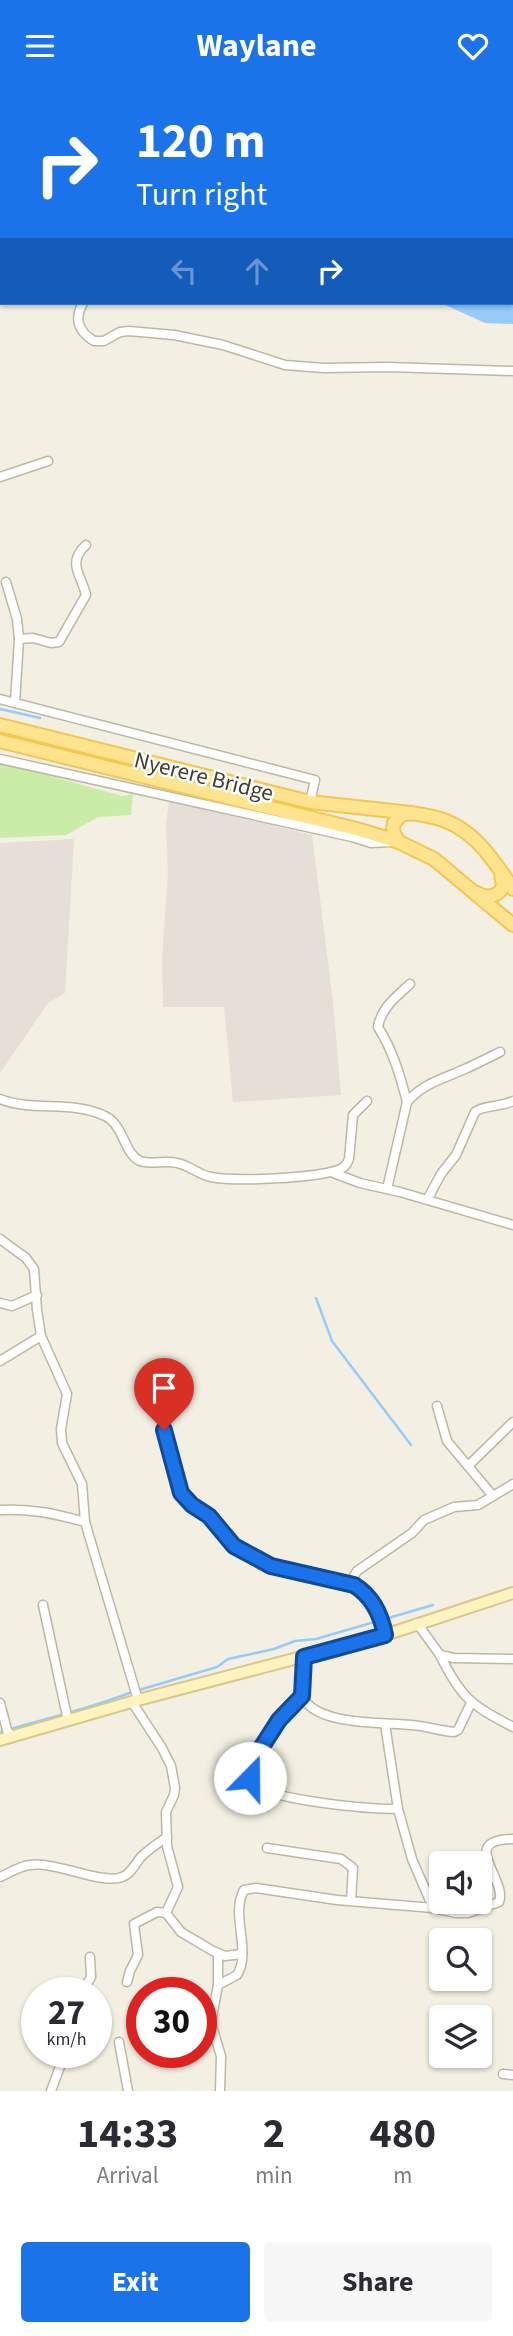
<!DOCTYPE html>
<style>
:root{--surface:#fff;--page:#f7f7f7;--text:#2b2b33;--muted:#7c7c81;--accent:#1a73e8}
body{margin:0;font-family:"Source Sans 3",sans-serif;background:var(--page);color:var(--text);height:100vh;display:flex;flex-direction:column;font-size:26px;white-space:nowrap}
*{box-sizing:border-box;margin:0}
p{font-size:23px;color:var(--muted)}
.icon{flex:none;width:38px;height:38px;fill:none;stroke:currentColor;stroke-width:2;stroke-linecap:round;stroke-linejoin:round}
.map{position:relative;height:2000px;overflow:hidden}
.sheet{display:flex;flex-direction:column;background:var(--surface);flex:1}
.sheet>*{flex:none}
.guide{position:absolute;left:0px;top:0px;width:514px;height:214px;box-shadow:0 2px 5px #0004;background:#1a73e8;color:#fff;overflow:hidden}
.tools{position:absolute;left:429px;top:1760px;display:grid;gap:14px}
.tools a{display:grid;place-items:center;width:63px;height:63px;border-radius:7px;background:var(--surface);box-shadow:0 2px 5px #0004;font-size:35px}
.speed{position:absolute;left:21px;top:1886px;display:flex;gap:14px;font-size:35px;font-weight:700;text-align:center}
.speed>*{display:grid;place-content:center;width:91px;height:91px;border-radius:50%;background:var(--surface);box-shadow:0 2px 5px #0004;line-height:1}
.speed small{font-size:18px;font-weight:400}
.speed .limit{border:10px solid #d22;background:#fff;color:#111}
.pin{position:absolute;display:grid;place-items:center;width:60px;height:60px;color:#fff;margin:-72px -30px;border-radius:50% 50% 50% 0;rotate:-45deg;box-shadow:0 0 7px #0007}
.pin .icon{rotate:45deg}
.me{position:absolute;width:77px;margin:-38px;rotate:22deg;stroke-linejoin:round;filter:drop-shadow(0 0 5px #0008)}
.turn{display:flex;align-items:center;gap:24px;height:147px;padding:0 21px;font-size:32px}
.turn .icon{width:91px;height:91px;stroke-width:2.5}
.turn b{display:block;font-size:49px;line-height:60px}
.lanes{display:flex;align-items:center;height:66px;padding:0 21px;background:#0003;justify-content:center;gap:35px;direction:ltr}
.lanes .off{opacity:.35}
.eta{display:flex;justify-content:space-evenly;align-items:center;height:119px;text-align:center}
.eta b{font-size:42px;font-weight:700;line-height:49px}
.button{display:flex;gap:14px;margin-top:auto;padding:14px 21px}
.button a{flex:1;height:80px;border-radius:7px;background:var(--accent);color:#fff;font-size:28px;font-weight:700;line-height:80px;text-align:center}
.button a+a{background:var(--page);color:var(--text)}
header{display:flex;justify-content:space-between;align-items:center;height:91px;padding:0 21px;background:var(--accent);color:#fff;font-size:32px;font-weight:700}
.map>svg:first-child{display:block}
</style>
<header><svg class="icon" aria-label="menu" viewBox="0 0 24 24"><path d="M4 6h16M4 12h16M4 18h16"/></svg>Waylane<svg class="icon" aria-label="heart" viewBox="0 0 24 24"><path d="M12 20l-8-8c-3-5 5-10 8-4 3-6 11-1 8 4z"/></svg></header>
<div class="map">
<svg width="513" height="2000" viewBox="0 0 513 2000">
<rect width="100%" height="100%" fill="#f3efe2"/>
<!-- industrial -->
<g fill="#e5dfd8">
<polygon points="169,710 312,744 333,910 341,1004 233,1011 224,916 163,916 162,866 168,782 166,735"/>
<polygon points="74,748 65,902 48,912 0,982 0,752"/>
</g>
<!-- green -->
<polygon fill="#c9eda6" points="0,671 122,705 133,703 131,724 98,726 66,744 0,747"/>
<!-- water -->
<polygon fill="#97cbf8" points="137,0 513,0 513,233 485,232 441,212 513,212 513,2 138,2"/>
<g fill="none" stroke-linecap="round" stroke-linejoin="round">
<!-- stream -->
<g stroke="#97cbf8" stroke-width="2.5">
<polyline points="0,618 40,627"/>
<polyline points="316,1207 332,1250 411,1354"/>
<polyline points="139,1599 217,1576 228,1568 274,1558 295,1550 316,1548 433,1514"/>
<path d="M0 1641C45 1628 89 1618 132 1601"/>
</g>
<defs>
<g id="street">
<path d="M83 212C74 228 78 240 94 250H104L120 241 129 240 174 244 223 254 285 274 324 277 388 276 513 280"/>
<polyline points="0,386 48,370"/>
<polyline points="6,491 17,528 19,548 15,612"/>
<path d="M19 548 33 547 51 552 59 551 86 504C82 485 66 472 86 454"/>
<polyline points="0,608 315,689 310,711"/>
<polyline points="0,668 352,746 371,752 390,751"/>
<path d="M0 1008C33 1021 72 1009 105 1025 124 1034 124 1063 140 1070 152 1074 164 1069 177 1072 189 1074 199 1084 211 1086 235 1091 315 1087 338 1079 344 1077 347 1074 349 1068L353 1024 367 1010"/>
<path d="M407 1011C400 984 393 960 378 936 381 917 396 906 410 893"/>
<polyline points="331,1081 360,1092 400,1101 513,1134"/>
<path d="M387 1098 407 1011C423 992 443 988 465 978 476 973 488 967 500 961"/>
<path d="M427 1109 441 1083 456 1064 475 1021C483 1014 502 1016 513 1010"/>
<polyline points="0,1148 26,1167 34,1178 37,1219 41,1245 67,1303 61,1338 62,1352 82,1393 85,1431 138,1609"/>
<polyline points="0,1212 12,1215 37,1204"/>
<polyline points="0,1270 41,1245"/>
<path d="M147 1284 161 1323 181 1402C190 1411 200 1417 210 1426 219 1435 225 1446 234 1455 241 1462 253 1467 261 1472 312 1496 371 1469 385 1544"/>
<polyline points="437,1315 447,1350 493,1405"/>
<polyline points="468,1375 513,1331"/>
<path d="M0 1419C31 1417 56 1423 85 1431"/>
<polyline points="350,1492 357,1480 412,1442 424,1429 454,1416 478,1414 513,1393"/>
<polyline points="43,1514 68,1630"/>
<polyline points="417,1532 440,1564 454,1567 513,1568"/>
<path d="M440 1564C461 1607 471 1614 513 1636"/>
<path d="M304 1566C304 1578 298 1598 304 1608 319 1635 386 1631 412 1634 426 1635 440 1640 454 1641L458 1639 471 1612"/>
<path d="M302 1605 279 1629 249 1678C249 1683 249 1688 254 1693 273 1710 370 1718 398 1718"/>
<polyline points="132,1611 162,1657 171,1675 175,1697 174,1704 166,1721 167,1755 178,1796 166,1822"/>
<polyline points="0,1612 7,1639 12,1646"/>
<polyline points="385,1633 398,1718 412,1768 431,1812"/>
<polyline points="267,1757 341,1768 353,1777 351,1809"/>
<path d="M0 1786C9 1782 20 1775 30 1774 56 1770 102 1794 122 1786 131 1783 135 1773 141 1766 148 1759 158 1752 167 1746"/>
<polyline points="127,1891 130,1880 138,1864 134,1833 157,1821 166,1822 181,1841 213,1860 225,1865 242,1863"/>
<polyline points="218,1894 218,1862"/>
<polyline points="82,1902 91,1886 90,1866"/>
<polyline points="119,1951 128,2000"/>
<polyline points="503,1983 513,1984"/>
<polyline points="51,2000 65,1962"/>
<path d="M220 2000 221 1965 211 1932 218 1894 237 1884C252 1860 230 1824 244 1799L256 1797 337 1809 433 1817 456 1822H468L499 1811C508 1788 457 1749 513 1748"/>
</g>
<polyline id="secondary" points="0,1649 138,1609 385,1544 513,1502"/>
<g id="primary">
<polyline points="0,634 310,711 411,722"/>
<polyline points="0,650 360,739 399,751"/>
<path d="M513 798C491 765 470 732 428 725 418 723 410 721 401 724L394 732 393 737 394 743 399 751 434 768 513 834"/>
<path d="M477 802C487 808 497 806 503 796L501 782"/>
</g>
</defs>
<!-- street casing -->
<use href="#street" stroke="#bfb7a4" stroke-width="11"/>
<!-- secondary casing -->
<use href="#secondary" stroke="#d8c88c" stroke-width="14"/>
<!-- primary casing -->
<use href="#primary" stroke="#f0c853" stroke-width="16"/>
<!-- street -->
<use href="#street" stroke="#fff" stroke-width="8"/>
<!-- secondary -->
<use href="#secondary" stroke="#fff3c0" stroke-width="10"/>
<!-- primary -->
<use href="#primary" stroke="#ffe48f" stroke-width="12"/>
</g>
<g fill="none" stroke-linecap="round" stroke-linejoin="round">
<defs>
<path id="route" d="M164 1339 181 1402 192 1414 209 1425 234 1455 271 1475 354 1494C372 1505 381 1523 385 1544L304 1566 302 1605 279 1629 259 1660 249 1678 250 1687"/>
</defs>
<!-- route casing -->
<use href="#route" stroke="#114b97" stroke-width="18"/>
<!-- route -->
<use href="#route" stroke="#1a73e8" stroke-width="12"/>
</g>
<g text-anchor="middle" stroke-width="5" stroke-linejoin="round" paint-order="stroke">
<!-- street labels -->
<g font-size="23" fill="#453f32" stroke="#fff">
<text transform="translate(204 685) rotate(14)" y="8">Nyerere Bridge</text>
</g>
</g>
</svg>
<div class="tools">
<a><svg class="icon" aria-label="sound" viewBox="0 0 24 24"><path d="M4 9h4l5-4v14l-5-4H4zM17 9q2 3 0 6"/></svg></a>
<a><svg class="icon" aria-label="search" viewBox="0 0 24 24"><circle cx="10" cy="10" r="6"/><path d="M15 15l6 6"/></svg></a>
<a><svg class="icon" aria-label="layers" viewBox="0 0 24 24"><path d="M12 4l9 5-9 5-9-5zM3 14l9 5 9-5"/></svg></a>
</div>
<div class="speed"><div>27<small>km/h</small></div><div class="limit">30</div></div>
<div class="pin" style="left:164px;top:1339px;background:#d93025"><svg class="icon" aria-label="arrive" viewBox="0 0 24 24"><path d="M6 21V4h12l-3 4 3 4H6"/></svg></div>
<svg class="me" style="left:250px;top:1687px" viewBox="-20 -20 40 40"><circle r="19" fill="#fff"/><path d="M0-13L10 11 0 6-10 11z" fill="#1a73e8"/></svg>
<div class="guide">
<div class="turn"><svg class="icon" aria-label="right" viewBox="0 0 24 24"><path d="M7 20v-9h11M14 6l5 5-5 5"/></svg><div><b>120 m</b>Turn right</div></div>
<div class="lanes"><svg class="icon off" aria-label="left" viewBox="0 0 24 24"><path d="M17 20v-9H6M10 6l-5 5 5 5"/></svg><svg class="icon off" aria-label="ahead" viewBox="0 0 24 24"><path d="M12 20V5M6 11l6-6 6 6"/></svg><svg class="icon" aria-label="right" viewBox="0 0 24 24"><path d="M7 20v-9h11M14 6l5 5-5 5"/></svg></div>
</div>
</div>
<section class="sheet">
<div class="eta">
<div><b>14:33</b><p>Arrival</p></div>
<div><b>2</b><p>min</p></div>
<div><b>480</b><p>m</p></div>
</div>
<div class="button"><a>Exit</a><a>Share</a></div>
</section>
